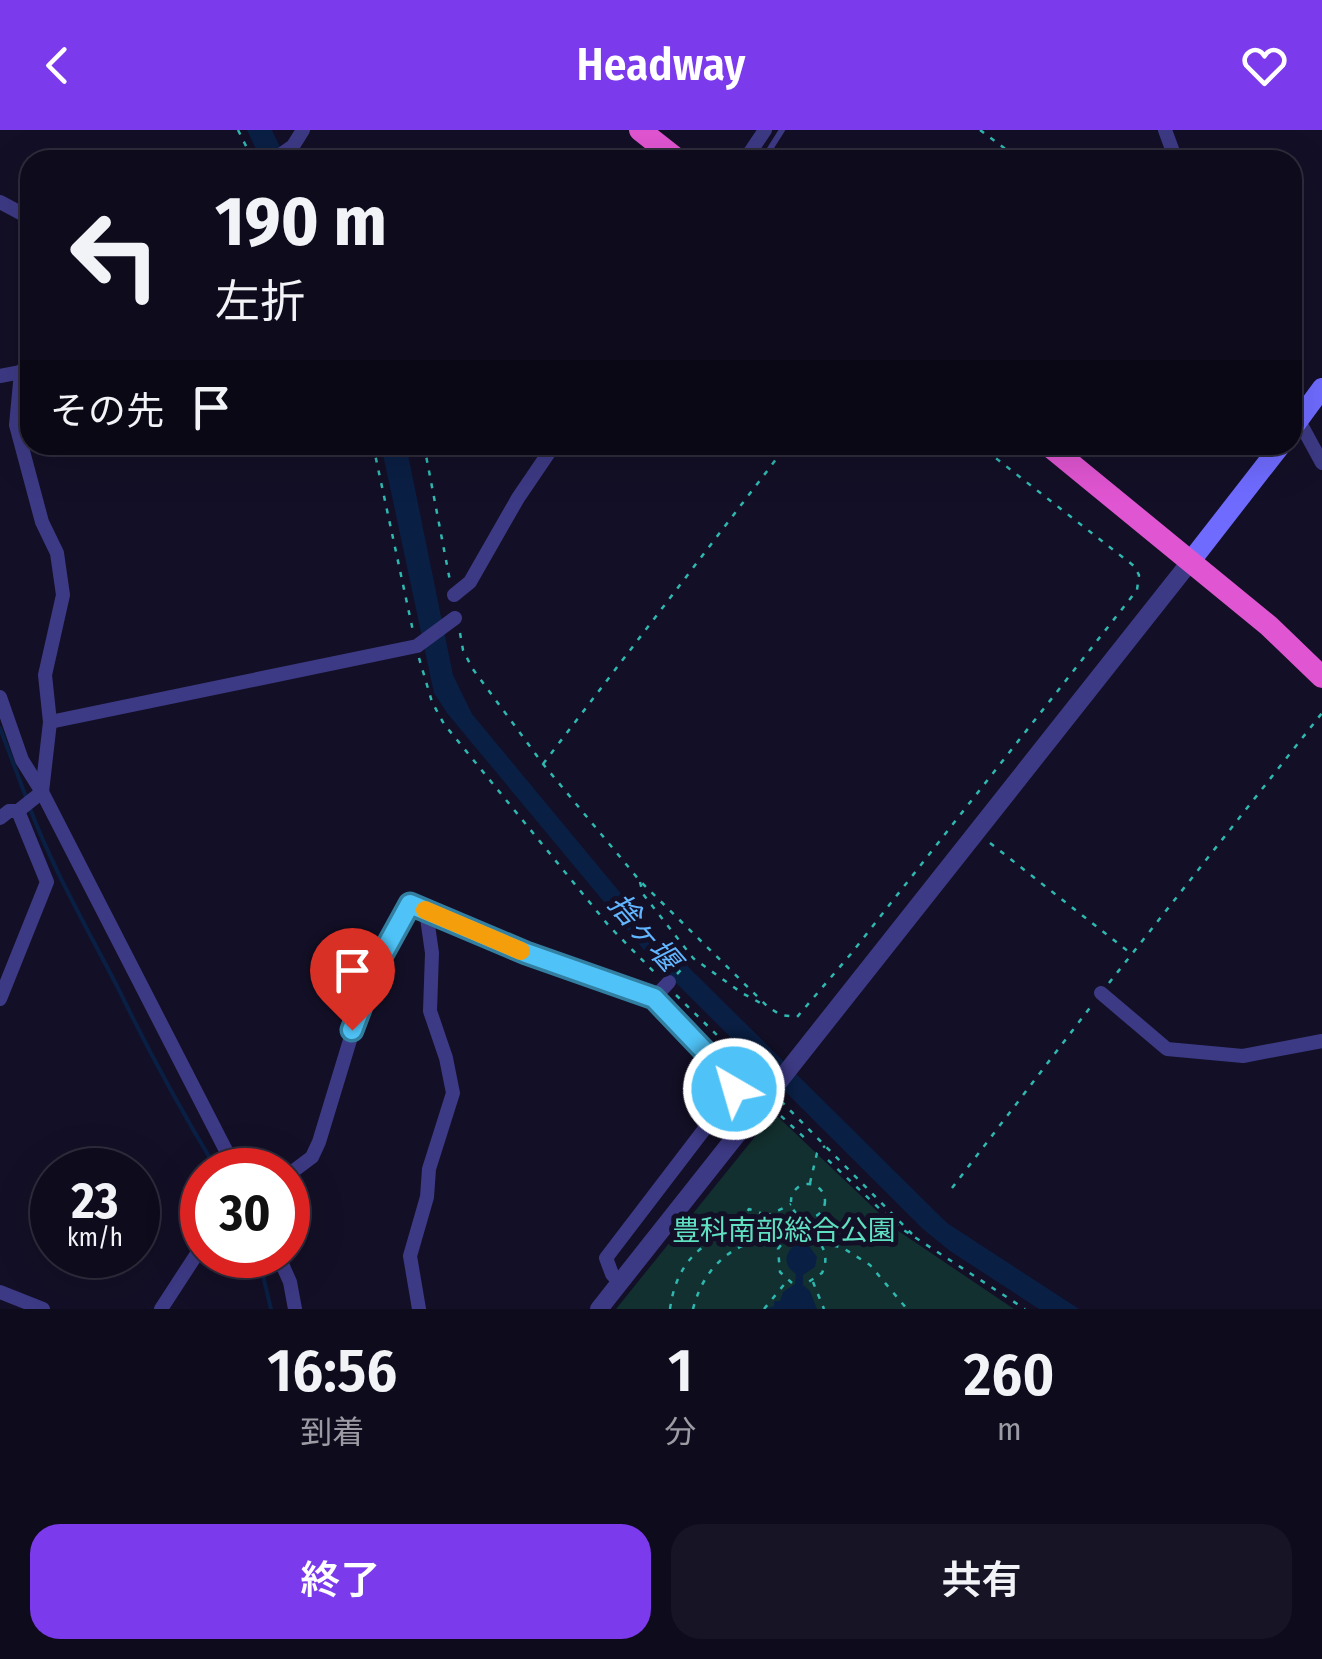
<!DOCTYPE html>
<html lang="ja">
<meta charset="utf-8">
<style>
:root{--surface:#0e0b1c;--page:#171425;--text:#f1f3f6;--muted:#9b9ba3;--line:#2e2b3b;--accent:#7c3aed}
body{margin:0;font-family:"Fira Sans Condensed","Noto Sans JP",sans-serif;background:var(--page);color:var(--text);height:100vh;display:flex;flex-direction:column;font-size:38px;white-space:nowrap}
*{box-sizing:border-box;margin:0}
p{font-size:32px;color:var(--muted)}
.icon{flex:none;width:55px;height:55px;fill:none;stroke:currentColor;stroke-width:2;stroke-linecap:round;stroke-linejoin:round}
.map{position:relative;height:1179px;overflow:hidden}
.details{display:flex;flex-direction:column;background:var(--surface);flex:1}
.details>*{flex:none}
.banner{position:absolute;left:20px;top:20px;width:1282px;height:305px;border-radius:30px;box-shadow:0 10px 40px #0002,0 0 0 2px var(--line);background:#0e0b1c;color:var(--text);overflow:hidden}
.speed{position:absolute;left:30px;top:1018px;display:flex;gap:20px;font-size:50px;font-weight:700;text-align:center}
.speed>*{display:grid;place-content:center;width:130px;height:130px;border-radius:50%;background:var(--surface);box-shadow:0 10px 40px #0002,0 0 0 2px var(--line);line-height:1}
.speed small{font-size:25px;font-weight:400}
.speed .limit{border:15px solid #d22;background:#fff;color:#111}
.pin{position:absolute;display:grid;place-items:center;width:85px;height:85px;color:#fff;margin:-102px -42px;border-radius:50% 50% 50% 0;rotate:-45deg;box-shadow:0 0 10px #0007}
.pin .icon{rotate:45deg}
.me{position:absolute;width:110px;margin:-55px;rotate:322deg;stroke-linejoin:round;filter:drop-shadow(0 0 8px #0008)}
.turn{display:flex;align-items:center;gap:35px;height:210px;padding:0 30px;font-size:45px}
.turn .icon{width:130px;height:130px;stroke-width:2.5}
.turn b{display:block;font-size:70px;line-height:85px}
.then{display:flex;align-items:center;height:95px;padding:0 30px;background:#0003;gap:20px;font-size:38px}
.eta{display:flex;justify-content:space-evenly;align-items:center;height:170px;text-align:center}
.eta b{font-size:60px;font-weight:600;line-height:70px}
.primary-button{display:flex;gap:20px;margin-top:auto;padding:20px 30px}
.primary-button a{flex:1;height:115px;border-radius:30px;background:var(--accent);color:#fff;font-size:40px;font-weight:600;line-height:115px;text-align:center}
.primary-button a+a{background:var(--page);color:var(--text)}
header{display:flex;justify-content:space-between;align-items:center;height:130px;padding:0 30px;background:var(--accent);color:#fff;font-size:45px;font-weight:600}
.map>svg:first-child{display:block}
</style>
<header><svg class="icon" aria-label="back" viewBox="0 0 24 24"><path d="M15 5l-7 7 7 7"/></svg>Headway<svg class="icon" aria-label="heart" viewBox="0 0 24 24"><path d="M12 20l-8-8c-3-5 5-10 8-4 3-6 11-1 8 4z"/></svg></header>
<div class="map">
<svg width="1322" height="1179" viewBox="0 0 1322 1179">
<rect width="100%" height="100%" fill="#130f26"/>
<!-- green -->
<polygon fill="#12302f" points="774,983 897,1100 1014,1179 616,1179"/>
<!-- water -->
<g fill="#0a1f44">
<polygon points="247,0 272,0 286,30 261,30"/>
<polygon points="381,315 406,315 453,545 472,584 652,801 947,1093 1079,1179 1039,1179 950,1121 923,1099 649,826 447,583 434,563"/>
<path d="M798 1114 809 1116 817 1127 815 1137 803 1145V1155L810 1161 817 1179H766L774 1176V1171H780L783 1162 795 1154 796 1144C783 1136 783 1121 798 1114Z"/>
</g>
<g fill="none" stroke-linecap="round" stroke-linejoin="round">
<!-- stream -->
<g stroke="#0a1f44" stroke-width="4">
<polyline points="0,598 26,667"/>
<path d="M29 676C54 742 89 801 121 864 150 924 182 982 217 1040"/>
<polyline points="258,1125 271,1179"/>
</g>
<!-- path -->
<g stroke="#2fb8b0" stroke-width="2.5" stroke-dasharray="5 8" stroke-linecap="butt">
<polyline points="238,0 253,30"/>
<polyline points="980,0 1020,30"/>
<polyline points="373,315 413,501"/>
<polyline points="424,315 450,451"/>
<polyline points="460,503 463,520 472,538 543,634 640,751 768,877 781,885 797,887 850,825 1137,460 1139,445 1134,436 979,315"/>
<polyline points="419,528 432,572 444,594 609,796 658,846"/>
<polyline points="543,634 787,315"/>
<polyline points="990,713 1129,822"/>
<polyline points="640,752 643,764 693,828 742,863 766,876"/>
<polyline points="677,844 693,828"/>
<polyline points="1109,853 1322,583"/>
<polyline points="676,865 760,947"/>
<polyline points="781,971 912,1104"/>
<polyline points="781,986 808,1011"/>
<polyline points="828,1030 899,1097 1025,1179"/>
<polyline points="810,1053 817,1023 825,1016"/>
<circle cx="808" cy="1071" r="17"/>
<polyline points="952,1058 1092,875"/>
<polyline points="741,1092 749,1079 769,1086 774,1106"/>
<polyline points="821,1112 843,1118 870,1135 907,1179"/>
<polyline points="813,1152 824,1179"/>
<path d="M792 1153 780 1142 778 1119C798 1090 837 1111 822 1143L807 1153"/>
<path d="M670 1179C680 1104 738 1103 791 1074"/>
<path d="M693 1179C705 1132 739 1107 787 1107"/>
<polyline points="764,1179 787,1151"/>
</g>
<!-- service -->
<polyline stroke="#3d3a85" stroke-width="6" points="763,30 782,0"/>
<!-- minor -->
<g stroke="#3d3a85" stroke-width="14">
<polyline points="1165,0 1176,30"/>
<polyline points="273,30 293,16 303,0"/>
<polyline points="745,30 765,0"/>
<polyline points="0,72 30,88"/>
<polyline points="0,246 21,242"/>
<polyline points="1292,278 1322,333"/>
<polyline points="454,465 470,452 518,368 554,315"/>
<polyline points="0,567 22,630 42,662 236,1040"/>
<polyline points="50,592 417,516 455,488"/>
<polyline points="0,688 9,681 18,681"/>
<polyline points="1101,863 1167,919 1243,926 1322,911"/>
<polyline points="654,868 669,852"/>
<polyline points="0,869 47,752 18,681 42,662 50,592 45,545 63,465 57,423 42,392 16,295 21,242 30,230"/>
<polyline points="288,1045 312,1027 319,1012 364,864 410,774 526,823 654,868 734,952 732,963 606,1128 612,1144 620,1153"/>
<polyline points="278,1125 290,1152 295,1179"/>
<polyline points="0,1162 43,1179"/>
<polyline points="161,1179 202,1116"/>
<polyline points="419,1179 410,1126 427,1067 429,1039 453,963 446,928 430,881 432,823 426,781"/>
</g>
<!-- tertiary -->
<polyline stroke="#3d3a85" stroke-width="18" points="599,1179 1190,432"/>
<!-- secondary -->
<g stroke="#6f6bff" stroke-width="20">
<polyline points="1292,299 1322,258"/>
<polyline points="1190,432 1281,315"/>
</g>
<!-- trunk -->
<g stroke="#e055d1" stroke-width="22">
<polyline points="640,0 678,30"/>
<polyline points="1048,315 1269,496 1322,547"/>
</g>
</g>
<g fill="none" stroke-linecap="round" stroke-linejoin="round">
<defs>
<polyline id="route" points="352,900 377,834 410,774 526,823 654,868 734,952 734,959"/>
</defs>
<!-- route casing -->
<use href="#route" stroke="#337fa1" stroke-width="25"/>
<!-- route -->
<use href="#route" stroke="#4fc3f7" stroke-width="18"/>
<!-- slow -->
<polyline stroke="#f59e0b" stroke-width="18" points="425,780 521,821"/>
</g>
<g text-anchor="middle" stroke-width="10" stroke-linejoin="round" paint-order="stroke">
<!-- park labels -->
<g font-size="28" fill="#5fe0c0" stroke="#130f26">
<text x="784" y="1110">豊科南部総合公園</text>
</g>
<!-- water labels -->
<g font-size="30" font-style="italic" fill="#62b6ff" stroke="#130f26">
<text transform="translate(644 802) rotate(49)" y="10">捨ヶ堰</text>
</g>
</g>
</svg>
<div class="speed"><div>23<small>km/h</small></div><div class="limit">30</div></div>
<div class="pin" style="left:352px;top:900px;background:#d93025"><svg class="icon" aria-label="arrive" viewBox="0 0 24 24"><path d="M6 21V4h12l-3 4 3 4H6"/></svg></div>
<svg class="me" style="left:734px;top:959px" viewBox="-20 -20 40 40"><circle r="17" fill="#4fc3f7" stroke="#fff" stroke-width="3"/><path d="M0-11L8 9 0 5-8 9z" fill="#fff"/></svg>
<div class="banner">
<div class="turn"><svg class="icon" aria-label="left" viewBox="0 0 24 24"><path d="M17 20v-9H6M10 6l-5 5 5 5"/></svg><div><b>190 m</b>左折</div></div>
<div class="then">その先<svg class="icon" aria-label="arrive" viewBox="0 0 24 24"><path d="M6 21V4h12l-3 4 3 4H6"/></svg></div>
</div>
</div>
<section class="details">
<div class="eta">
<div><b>16:56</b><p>到着</p></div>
<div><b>1</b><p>分</p></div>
<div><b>260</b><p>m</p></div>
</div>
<div class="primary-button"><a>終了</a><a>共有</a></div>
</section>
